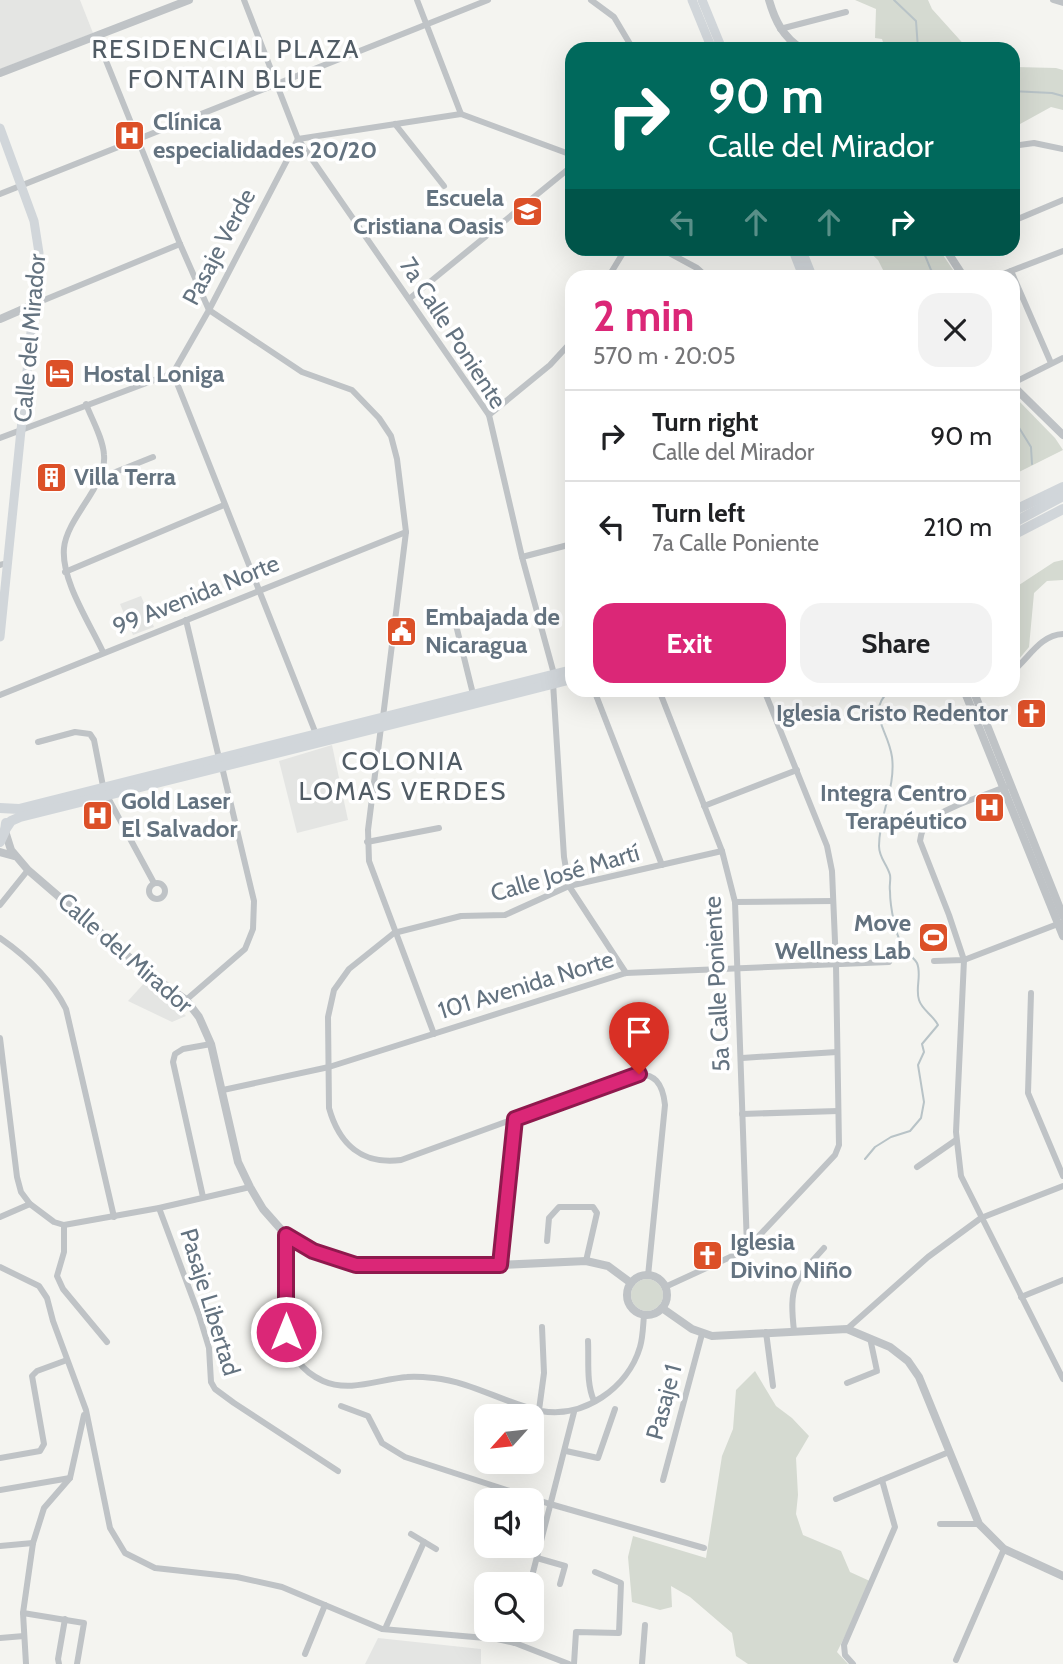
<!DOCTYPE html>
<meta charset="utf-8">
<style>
:root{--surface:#fff;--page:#f2f2f2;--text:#202124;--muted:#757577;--line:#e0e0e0;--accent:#db2777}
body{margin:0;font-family:Cabin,sans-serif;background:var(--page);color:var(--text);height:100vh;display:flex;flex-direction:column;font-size:26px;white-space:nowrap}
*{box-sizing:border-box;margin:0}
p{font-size:23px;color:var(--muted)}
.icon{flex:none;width:38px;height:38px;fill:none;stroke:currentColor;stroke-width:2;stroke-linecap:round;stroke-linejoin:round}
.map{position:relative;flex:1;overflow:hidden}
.drawer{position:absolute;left:565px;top:270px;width:455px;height:427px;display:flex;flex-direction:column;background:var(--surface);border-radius:21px;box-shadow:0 7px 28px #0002}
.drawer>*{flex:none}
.banner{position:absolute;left:565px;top:42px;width:455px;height:214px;border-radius:21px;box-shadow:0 7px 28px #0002;background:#00695c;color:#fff;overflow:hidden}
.needle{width:46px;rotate:243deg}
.tools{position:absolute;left:474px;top:1404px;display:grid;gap:14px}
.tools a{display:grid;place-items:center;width:70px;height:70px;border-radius:14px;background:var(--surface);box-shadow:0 7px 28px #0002;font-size:35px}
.pin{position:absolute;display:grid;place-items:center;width:60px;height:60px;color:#fff;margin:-72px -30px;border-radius:50% 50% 50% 0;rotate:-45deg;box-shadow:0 0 7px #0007}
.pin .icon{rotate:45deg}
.me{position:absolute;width:77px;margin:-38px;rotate:0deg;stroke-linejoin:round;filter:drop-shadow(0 0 5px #0008)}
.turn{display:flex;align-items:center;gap:24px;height:147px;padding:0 28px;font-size:32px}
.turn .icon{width:91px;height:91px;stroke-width:2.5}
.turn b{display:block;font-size:49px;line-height:60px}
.lanes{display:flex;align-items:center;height:66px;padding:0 28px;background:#0003;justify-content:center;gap:35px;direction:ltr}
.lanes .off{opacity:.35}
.round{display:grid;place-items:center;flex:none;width:74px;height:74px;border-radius:21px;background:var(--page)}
.head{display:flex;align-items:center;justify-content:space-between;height:119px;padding:0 28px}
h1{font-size:42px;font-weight:700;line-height:52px;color:var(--accent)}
.action{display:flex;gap:14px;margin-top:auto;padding:14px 28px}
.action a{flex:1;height:80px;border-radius:21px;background:var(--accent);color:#fff;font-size:28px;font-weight:700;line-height:80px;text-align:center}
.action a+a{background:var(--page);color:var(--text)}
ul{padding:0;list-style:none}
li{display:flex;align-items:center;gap:21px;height:91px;padding:0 28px;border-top:2px solid var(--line)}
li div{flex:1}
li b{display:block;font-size:26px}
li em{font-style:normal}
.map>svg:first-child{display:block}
</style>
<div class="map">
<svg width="1063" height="1664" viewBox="0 0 1063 1664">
<rect width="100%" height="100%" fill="#f4f4f0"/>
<!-- built -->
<g fill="#e4e5e3">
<polygon points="0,0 80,0 93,33 0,69"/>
<polygon points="141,596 154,627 133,635 120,604"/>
<polygon points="332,745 348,820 297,833 279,761"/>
<polygon points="146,981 186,1016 172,1022 128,1001"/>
<polygon points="378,1638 481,1649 481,1664 365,1664"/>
</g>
<!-- green -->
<g fill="#d5dad1">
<polygon points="855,0 928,0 932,9 968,49 885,49 882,39 875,38 876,9"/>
<polygon points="1013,67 1056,68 1063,70 1063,110 1051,107 1013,128"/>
<polygon points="866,249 939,249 957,276 886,276 878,260"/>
<polygon points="1013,395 1055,438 1063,450 1019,472 1013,463"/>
<polygon points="1063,560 1063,580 1047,581 1034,593 1029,647 1013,666 1013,589 1054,562"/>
<circle cx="647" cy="1295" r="16"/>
<polygon points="755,1371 776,1406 792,1418 809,1436 796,1458 798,1495 796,1514 803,1535 841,1551 850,1572 872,1582 837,1652 848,1664 748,1664 736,1656 732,1633 690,1597 671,1586 672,1607 660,1610 632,1602 628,1557 633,1536 706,1558 722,1456 733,1429 736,1390"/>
</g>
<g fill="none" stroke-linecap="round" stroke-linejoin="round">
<!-- stream -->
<g stroke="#b8c3c7" stroke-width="2">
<polyline points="894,0 916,21 918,49"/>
<polyline points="1013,91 1052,93 1063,96"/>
<polyline points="922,248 931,270 937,276"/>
<polyline points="1013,418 1031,447 1032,464"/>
<path d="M1013 636C1020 620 1018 606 1014 589"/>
<path d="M865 1159 875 1147 891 1137 910 1131 921 1118 924 1102 918 1065 924 1052 922 1044 938 1025C933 1015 922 1010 919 1000 915 988 922 975 917 963 914 958 910 956 907 951 900 944 896 932 894 922 892 913 890 901 890 891 889 886 891 880 890 875 887 864 879 858 879 846 879 815 896 788 892 757 888 728 865 713 890 690"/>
</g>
<!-- minor -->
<g stroke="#bfc3c6" stroke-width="6">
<polyline points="244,0 298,139 489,415 522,557 554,674"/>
<polyline points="417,0 461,114"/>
<polyline points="591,0 614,17 633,49"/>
<polyline points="1053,0 1063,3"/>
<polyline points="780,29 846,12"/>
<polyline points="96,36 180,244 209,310 302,372 352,390 379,418 391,436 397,459 406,532 383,717"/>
<polyline points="395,124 444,186"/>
<polyline points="298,139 461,114 572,155"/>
<polyline points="1013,146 1034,143 1063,149"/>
<polyline points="0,194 488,0"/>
<polyline points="1013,221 1063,200"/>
<polyline points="660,248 697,268 706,276"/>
<polyline points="1011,271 1051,363"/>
<polyline points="609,276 626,248"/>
<polyline points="998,276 1063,251"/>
<polyline points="409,299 572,166"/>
<polyline points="32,305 180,244"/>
<polyline points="173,373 316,734"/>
<polyline points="173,373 209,310 298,139"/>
<polyline points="1013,383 1063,358"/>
<path d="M86 404C92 420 103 438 104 455 107 486 67 517 64 548 61 580 89 622 103 652"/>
<polyline points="489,415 550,365 572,341"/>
<polyline points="0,438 173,373"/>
<polyline points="98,479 153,457"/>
<polyline points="522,557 572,544"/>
<polyline points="0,565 3,564"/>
<polyline points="65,572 224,505"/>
<polyline points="186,620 219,758"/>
<polyline points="455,621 473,694"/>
<path d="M1013 671C1029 658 1040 635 1063 634"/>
<polyline points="553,683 564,857 569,886 626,973"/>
<polyline points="594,690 662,865"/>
<polyline points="659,690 722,851 735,902 747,1247"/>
<polyline points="0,695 406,532"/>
<polyline points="381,727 368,830 369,861 434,1034"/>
<polyline points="38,742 75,732 90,734 94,740 103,786"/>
<path d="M1005 787C986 795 943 808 929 821 923 826 921 834 920 841L949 915 964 960 956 1132 961 1176 1063 1379"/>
<polyline points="107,796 154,883"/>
<polyline points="704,806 797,770"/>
<polyline points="367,842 439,828"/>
<circle cx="157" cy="891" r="8"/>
<polyline points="735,902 833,901"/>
<polyline points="0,905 28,870"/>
<path d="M0 938C26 956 52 981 66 1009L114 1217"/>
<polyline points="934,961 964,960 1063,922"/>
<polyline points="1031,993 1028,1093 1063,1176"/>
<polyline points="186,1000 245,949 253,929 254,901 222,767"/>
<polyline points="0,1038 17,1177 21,1192 30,1204 54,1222 64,1225 159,1208 250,1187"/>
<polyline points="742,1058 837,1052"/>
<polyline points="223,1090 329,1067 626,973 889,962"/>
<polyline points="742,1114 838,1111"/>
<polyline points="917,1167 956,1140"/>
<polyline points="203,1197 173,1062 175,1054 183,1049 211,1044"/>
<polyline points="159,1208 199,1315 209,1348 211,1382 215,1389 234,1403 338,1471"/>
<polyline points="0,1217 30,1204"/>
<polyline points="64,1225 64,1252 57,1276 63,1289 107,1342"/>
<path d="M286 1235V1332C291 1355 301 1371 323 1381 350 1393 380 1379 407 1377 416 1376 425 1377 434 1378 472 1382 504 1403 541 1411 583 1419 628 1388 640 1347 643 1337 643 1326 644 1315"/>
<polyline points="547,1241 549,1218 559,1207 593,1207 597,1213 586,1261"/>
<polyline points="500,1265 515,1119"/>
<polyline points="0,1267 39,1286 47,1298 53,1321 86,1410 110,1528 125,1553 155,1568 237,1577 282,1587 382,1629 497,1639 515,1643 569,1664"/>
<path d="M648 1276 665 1105C663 1085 655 1070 632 1076L401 1160C362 1165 339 1144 329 1108L328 1017 334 990 349 969 394 933 461 916 505 915 569 886 722 851"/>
<polyline points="665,1287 739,1253 754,1241 835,1155 839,1145 836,965 832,871 827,846 764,690"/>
<polyline points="1021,1297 1063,1280"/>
<polyline points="847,1329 928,1257 981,1218 1063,1186"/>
<path d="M794 1331C789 1285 794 1281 824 1248"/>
<polyline points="766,1332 773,1386"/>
<path d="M588 1341C589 1361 586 1383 594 1401"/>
<polyline points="847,1383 877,1371 870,1338"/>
<polyline points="341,1406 368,1416 382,1443 405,1457 550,1504 704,1548"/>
<polyline points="539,1410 544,1373 542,1327"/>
<polyline points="566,1451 598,1458 615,1409"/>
<polyline points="0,1458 40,1451 44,1444 32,1376 37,1371 67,1360"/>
<polyline points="663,1480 702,1334"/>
<polyline points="0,1490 70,1478"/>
<polyline points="836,1499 949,1452"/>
<polyline points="940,1524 979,1524"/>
<polyline points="411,1534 436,1549"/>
<polyline points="0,1546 33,1543"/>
<polyline points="537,1558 565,1566 560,1584"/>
<polyline points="530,1584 574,1412"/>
<polyline points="23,1613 84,1623 77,1664"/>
<polyline points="385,1629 424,1542"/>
<polyline points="0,1638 24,1636"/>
<polyline points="515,1643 519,1629"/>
<polyline points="305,1654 325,1605"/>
<polyline points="956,1660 1004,1549"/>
<polyline points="26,1664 23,1613 33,1543 44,1508 70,1478 84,1415"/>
<polyline points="59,1664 58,1659 65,1619"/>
<polyline points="574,1664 576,1632 619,1633 621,1583 595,1572"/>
<polyline points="642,1664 645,1625"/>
<polyline points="853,1664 845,1655 844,1645 895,1527 882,1480"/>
</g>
<!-- tertiary -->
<g stroke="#bfc3c6" stroke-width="8">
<path d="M769 0C775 21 783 37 802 49"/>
<polyline points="0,73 189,0"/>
<polyline points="945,248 963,276"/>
<polyline points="0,319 30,306"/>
<polyline points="1013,386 1063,435"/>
<polyline points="964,690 1063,936"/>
<polyline points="973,690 1063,916"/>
<polyline points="5,831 11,850 28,870 144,970 186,1000 199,1017 211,1044 238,1162 250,1187 263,1209 286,1235 313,1251 339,1261 372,1266 500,1265 586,1261 608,1266 631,1283"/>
<polyline points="0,852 14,856"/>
<circle cx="647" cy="1295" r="20"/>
<polyline points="662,1308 692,1329 712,1336 847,1329 890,1347 908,1361 919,1377 979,1524 1004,1549 1063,1576"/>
</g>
<!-- secondary -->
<g stroke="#d1d6da" stroke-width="9">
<polyline points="692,0 712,49"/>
<polyline points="702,0 722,49"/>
<polyline points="0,128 34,221 39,253 0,637"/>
<polyline points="792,248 803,276"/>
<polyline points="801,248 812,276"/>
</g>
<!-- primary -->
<g stroke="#d1d6da" stroke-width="10">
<polyline points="1013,511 1063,487"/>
<polyline points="1013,523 1063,496"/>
<polyline points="1013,535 1063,509"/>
<polyline points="0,808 19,809 572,670"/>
<polyline points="5,830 11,821 20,817 572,679"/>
<polyline points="0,842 5,831 6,823"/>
</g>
</g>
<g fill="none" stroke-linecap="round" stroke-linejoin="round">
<defs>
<polyline id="route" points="286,1332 286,1235 313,1251 356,1265 500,1265 515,1119 639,1074"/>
</defs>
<!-- route casing -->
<use href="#route" stroke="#8e194d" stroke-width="18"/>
<!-- route -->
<use href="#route" stroke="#db2777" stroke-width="12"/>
</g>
<!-- icons -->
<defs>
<symbol id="hospital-square" viewBox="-11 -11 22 22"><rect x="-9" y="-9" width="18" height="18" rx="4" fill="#dc5028" stroke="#fff"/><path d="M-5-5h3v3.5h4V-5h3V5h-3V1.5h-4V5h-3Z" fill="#fff"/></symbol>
<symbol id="university-square" viewBox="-11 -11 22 22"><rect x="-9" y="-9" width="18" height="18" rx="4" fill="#dc5028" stroke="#fff"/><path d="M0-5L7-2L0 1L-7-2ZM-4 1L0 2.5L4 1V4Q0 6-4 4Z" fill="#fff"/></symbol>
<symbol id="hotel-square" viewBox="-11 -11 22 22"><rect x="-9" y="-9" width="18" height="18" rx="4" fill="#dc5028" stroke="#fff"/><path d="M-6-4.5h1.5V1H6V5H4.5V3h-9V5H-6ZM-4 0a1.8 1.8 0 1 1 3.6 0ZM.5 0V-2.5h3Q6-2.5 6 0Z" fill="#fff"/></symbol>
<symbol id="building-square" viewBox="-11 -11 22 22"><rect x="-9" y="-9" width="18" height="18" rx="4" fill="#dc5028" stroke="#fff"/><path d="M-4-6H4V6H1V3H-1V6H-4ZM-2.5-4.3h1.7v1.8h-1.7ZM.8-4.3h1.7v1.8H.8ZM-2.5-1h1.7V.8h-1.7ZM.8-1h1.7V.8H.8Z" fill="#fff"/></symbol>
<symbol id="civic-square" viewBox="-11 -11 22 22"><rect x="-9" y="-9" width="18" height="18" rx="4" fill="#dc5028" stroke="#fff"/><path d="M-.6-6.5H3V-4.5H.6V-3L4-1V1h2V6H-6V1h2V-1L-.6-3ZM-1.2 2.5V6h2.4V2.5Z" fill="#fff"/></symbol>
<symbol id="church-square" viewBox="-11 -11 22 22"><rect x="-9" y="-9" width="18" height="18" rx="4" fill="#dc5028" stroke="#fff"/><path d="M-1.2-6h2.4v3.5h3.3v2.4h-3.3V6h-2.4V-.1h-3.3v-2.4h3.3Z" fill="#fff"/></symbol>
<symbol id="stadium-square" viewBox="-11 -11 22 22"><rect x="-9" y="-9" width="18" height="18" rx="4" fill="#dc5028" stroke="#fff"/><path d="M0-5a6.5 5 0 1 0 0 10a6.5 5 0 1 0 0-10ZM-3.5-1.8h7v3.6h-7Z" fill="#fff"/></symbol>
</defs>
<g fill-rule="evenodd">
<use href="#hospital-square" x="112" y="118" width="35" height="35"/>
<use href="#university-square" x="510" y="194" width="35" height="35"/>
<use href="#hotel-square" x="42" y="356" width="35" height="35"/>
<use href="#building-square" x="34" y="460" width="35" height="35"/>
<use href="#civic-square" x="384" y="614" width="35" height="35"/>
<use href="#church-square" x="1014" y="696" width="35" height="35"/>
<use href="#hospital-square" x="972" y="790" width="35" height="35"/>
<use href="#hospital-square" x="80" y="798" width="35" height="35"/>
<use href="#stadium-square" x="916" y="920" width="35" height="35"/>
<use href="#church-square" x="690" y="1238" width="35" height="35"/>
</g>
<g text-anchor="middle" stroke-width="7" stroke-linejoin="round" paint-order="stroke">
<!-- poi labels -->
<g font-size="24" font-weight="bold" fill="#647380" stroke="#fff" text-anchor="start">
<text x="153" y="130">Clínica<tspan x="153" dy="28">especialidades 20/20</tspan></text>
<text x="504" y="206" text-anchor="end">Escuela<tspan x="504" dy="28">Cristiana Oasis</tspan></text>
<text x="83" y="382">Hostal Loniga</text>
<text x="74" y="485">Villa Terra</text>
<text x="425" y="625">Embajada de<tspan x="425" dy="28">Nicaragua</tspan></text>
<text x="1008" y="721" text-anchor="end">Iglesia Cristo Redentor</text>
<text x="967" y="801" text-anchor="end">Integra Centro<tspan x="967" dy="28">Terapéutico</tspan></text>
<text x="121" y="809">Gold Laser<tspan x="121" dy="28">El Salvador</tspan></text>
<text x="911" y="931" text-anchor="end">Move<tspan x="911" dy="28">Wellness Lab</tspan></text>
<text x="730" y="1250">Iglesia<tspan x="730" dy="28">Divino Niño</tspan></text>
</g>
<!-- street labels -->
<g font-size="24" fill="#647380" stroke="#fff">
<text transform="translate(219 247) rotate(-62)" y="8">Pasaje Verde</text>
<text transform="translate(453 333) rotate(57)" y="8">7a Calle Poniente</text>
<text transform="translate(30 338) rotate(-85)" y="8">Calle del Mirador</text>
<text transform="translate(196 595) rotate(-22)" y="8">99 Avenida Norte</text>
<text transform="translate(565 873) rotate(-16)" y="8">Calle José Martí</text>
<text transform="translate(125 953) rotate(41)" y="8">Calle del Mirador</text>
<text transform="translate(717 984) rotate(-93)" y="8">5a Calle Poniente</text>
<text transform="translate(526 985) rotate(-17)" y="8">101 Avenida Norte</text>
<text transform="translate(210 1302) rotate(73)" y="8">Pasaje Libertad</text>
<text transform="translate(664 1402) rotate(-75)" y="8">Pasaje 1</text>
</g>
<!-- neighbourhood labels -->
<g font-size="26" letter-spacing="2" fill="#515c65" stroke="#fff">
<text x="226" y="58">RESIDENCIAL PLAZA<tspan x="226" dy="30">FONTAIN BLUE</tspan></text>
<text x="403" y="770">COLONIA<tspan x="403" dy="30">LOMAS VERDES</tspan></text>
</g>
</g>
</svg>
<div class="tools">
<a><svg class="needle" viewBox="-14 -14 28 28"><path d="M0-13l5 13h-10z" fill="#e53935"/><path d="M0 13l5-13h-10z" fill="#757577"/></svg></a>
<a><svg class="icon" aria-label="sound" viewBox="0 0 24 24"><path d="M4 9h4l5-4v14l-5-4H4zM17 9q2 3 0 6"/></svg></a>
<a><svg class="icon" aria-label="search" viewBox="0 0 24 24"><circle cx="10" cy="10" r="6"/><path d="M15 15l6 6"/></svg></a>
</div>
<div class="pin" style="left:639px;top:1074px;background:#d93025"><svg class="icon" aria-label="arrive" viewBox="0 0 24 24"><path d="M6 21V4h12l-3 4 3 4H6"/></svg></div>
<svg class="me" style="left:286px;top:1332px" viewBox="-20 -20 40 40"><circle r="17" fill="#db2777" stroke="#fff" stroke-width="3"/><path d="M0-11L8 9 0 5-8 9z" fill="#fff"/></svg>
<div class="banner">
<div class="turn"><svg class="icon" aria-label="right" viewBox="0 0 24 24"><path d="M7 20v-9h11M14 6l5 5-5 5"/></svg><div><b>90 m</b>Calle del Mirador</div></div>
<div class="lanes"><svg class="icon off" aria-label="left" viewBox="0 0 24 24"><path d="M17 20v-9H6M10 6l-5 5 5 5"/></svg><svg class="icon off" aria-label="ahead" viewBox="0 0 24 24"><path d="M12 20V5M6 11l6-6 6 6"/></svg><svg class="icon off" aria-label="ahead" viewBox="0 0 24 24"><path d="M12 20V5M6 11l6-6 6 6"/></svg><svg class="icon" aria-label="right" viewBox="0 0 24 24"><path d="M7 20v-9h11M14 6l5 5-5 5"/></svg></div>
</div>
<section class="drawer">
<div class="head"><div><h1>2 min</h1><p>570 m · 20:05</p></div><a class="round"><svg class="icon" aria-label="close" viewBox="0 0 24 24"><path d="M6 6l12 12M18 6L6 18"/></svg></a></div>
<ul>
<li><svg class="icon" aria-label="right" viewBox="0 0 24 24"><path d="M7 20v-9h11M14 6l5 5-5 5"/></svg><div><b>Turn right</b><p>Calle del Mirador</p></div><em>90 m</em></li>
<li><svg class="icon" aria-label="left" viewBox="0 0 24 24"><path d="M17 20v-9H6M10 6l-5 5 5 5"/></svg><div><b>Turn left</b><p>7a Calle Poniente</p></div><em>210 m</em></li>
</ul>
<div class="action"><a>Exit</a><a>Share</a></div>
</section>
</div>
